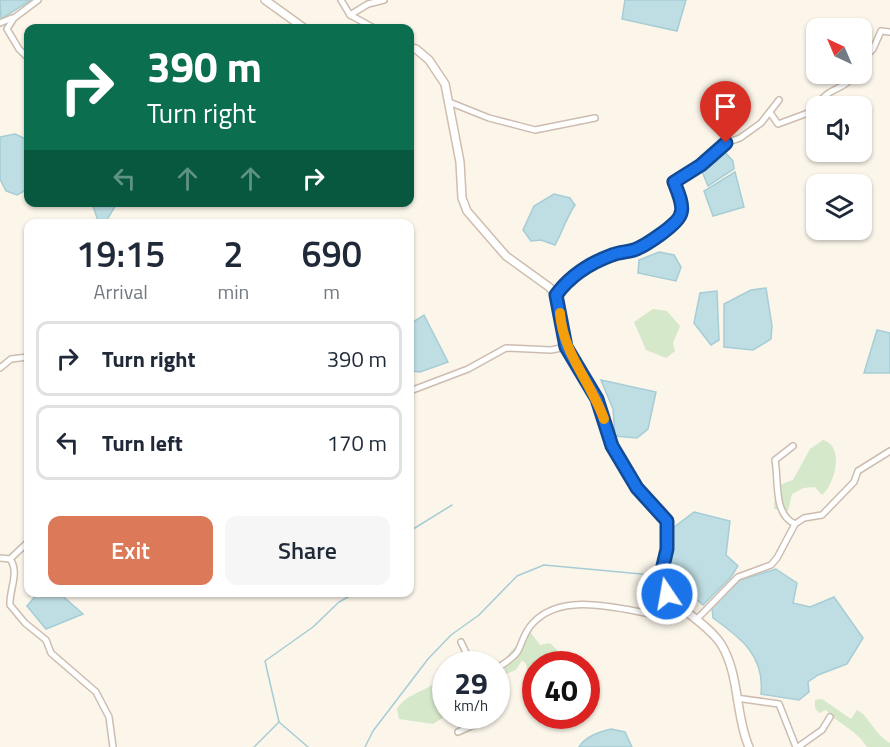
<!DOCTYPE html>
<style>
:root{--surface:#fff;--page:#f6f6f7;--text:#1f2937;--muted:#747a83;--line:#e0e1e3;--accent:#dc7958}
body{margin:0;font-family:"Titillium Web",sans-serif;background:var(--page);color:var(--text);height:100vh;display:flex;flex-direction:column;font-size:22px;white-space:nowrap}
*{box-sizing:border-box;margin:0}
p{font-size:20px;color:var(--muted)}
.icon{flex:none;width:33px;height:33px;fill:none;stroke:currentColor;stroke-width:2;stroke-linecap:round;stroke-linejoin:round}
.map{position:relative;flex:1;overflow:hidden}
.sheet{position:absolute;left:24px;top:219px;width:390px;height:378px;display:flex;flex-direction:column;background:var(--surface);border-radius:12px;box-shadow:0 2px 4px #0004}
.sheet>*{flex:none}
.guide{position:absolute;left:24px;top:24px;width:390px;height:183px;border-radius:12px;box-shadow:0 2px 4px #0004;background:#0b6e4f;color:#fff;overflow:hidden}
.needle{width:39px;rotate:316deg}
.tools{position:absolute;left:806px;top:18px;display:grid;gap:12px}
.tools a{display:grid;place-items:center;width:66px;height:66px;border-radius:12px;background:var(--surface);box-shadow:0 2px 4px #0004;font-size:30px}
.speed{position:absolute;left:432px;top:651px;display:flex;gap:12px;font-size:30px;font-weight:700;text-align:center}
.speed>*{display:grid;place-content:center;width:78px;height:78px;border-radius:50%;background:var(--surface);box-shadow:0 2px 4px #0004;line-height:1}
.speed small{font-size:15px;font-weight:400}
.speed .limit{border:9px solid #d22;background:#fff;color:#111}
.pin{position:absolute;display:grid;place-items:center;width:51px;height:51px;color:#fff;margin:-62px -26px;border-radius:50% 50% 50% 0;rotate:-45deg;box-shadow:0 0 6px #0007}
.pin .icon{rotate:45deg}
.me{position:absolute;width:66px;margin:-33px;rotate:348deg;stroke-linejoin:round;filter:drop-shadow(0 0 4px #0008)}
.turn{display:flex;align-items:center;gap:21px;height:126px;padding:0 24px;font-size:27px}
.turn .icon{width:78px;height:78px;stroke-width:2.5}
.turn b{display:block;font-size:42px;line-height:51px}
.lanes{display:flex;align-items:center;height:57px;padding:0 24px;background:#0003;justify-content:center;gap:30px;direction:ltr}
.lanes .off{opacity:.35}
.eta{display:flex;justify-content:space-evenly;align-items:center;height:102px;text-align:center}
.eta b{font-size:36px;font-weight:600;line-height:42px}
.primary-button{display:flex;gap:12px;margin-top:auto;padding:12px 24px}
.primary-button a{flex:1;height:69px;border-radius:12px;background:var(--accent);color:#fff;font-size:24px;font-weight:600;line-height:69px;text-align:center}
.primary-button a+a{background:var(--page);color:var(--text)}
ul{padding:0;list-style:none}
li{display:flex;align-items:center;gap:18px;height:75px;margin:0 12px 9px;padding:0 12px;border:3px solid var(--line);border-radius:12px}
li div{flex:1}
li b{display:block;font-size:22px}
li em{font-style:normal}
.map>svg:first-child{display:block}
</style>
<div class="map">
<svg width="890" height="747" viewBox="0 0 890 747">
<rect width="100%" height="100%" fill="#fbf5ea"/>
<!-- green -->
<g fill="#d5e8c9">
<polygon points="653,309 667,311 680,326 673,343 675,351 666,358 646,350 634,322"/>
<path d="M823 440C845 446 835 484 822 495L815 487 803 488 792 494 788 511 774 509C776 491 773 486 793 480L810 449Z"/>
<path d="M530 632 540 645 550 643 558 651 544 658 540 664H536L535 674 529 675 526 664 522 660 516 670 506 674C498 654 519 650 524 633Z"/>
<path d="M432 685 441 694 444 717 433 724 399 719 397 709C407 694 418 694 432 685Z"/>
<path d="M822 699 851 719 857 710C870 717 874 734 890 743V747H867C857 730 839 725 826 710L819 713 815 708V700Z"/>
</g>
<!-- water -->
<g fill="#bfdee4" stroke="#a6cdd5" stroke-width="1.5">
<polygon points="0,0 31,0 1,19"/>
<polygon points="625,0 686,0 677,31 622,19"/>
<polygon points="15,134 28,140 28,189 17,195 6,191 0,179 0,137"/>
<polygon points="722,149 733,161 734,169 708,186 701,169"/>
<polygon points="735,172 744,207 713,216 704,191"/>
<path d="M554 194 570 198 575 205C566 218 563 231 555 245L541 240 531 241 523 230 534 206Z"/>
<polygon points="92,203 92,202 117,203 105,223 98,221"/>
<polygon points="659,252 674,255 681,267 676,281 638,273 639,260"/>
<polygon points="766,288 772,326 771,339 753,350 724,347 724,304 751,290"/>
<polygon points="717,291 719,340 711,345 694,323 700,293"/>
<polygon points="424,315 448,362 420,372 410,371 410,324"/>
<polygon points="877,330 890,333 890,373 864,373"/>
<polygon points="601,380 656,392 648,429 637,438 615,436 613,409"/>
<polygon points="694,512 730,521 726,555 738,566 731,577 703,605 686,590 672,583 665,571 673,528"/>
<path d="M776 569 797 583 793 603 810 607 834 597 863 638 847 664 818 675 808 682 809 692 799 700 761 694C765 656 741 638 713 618L712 607 740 580Z"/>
<polygon points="38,593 59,593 83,614 46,629 27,606"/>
<path d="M611 729 625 732 632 747H579C586 736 599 732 611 729Z"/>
</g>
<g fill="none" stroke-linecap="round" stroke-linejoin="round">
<!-- stream -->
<g stroke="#a6cdd5" stroke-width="1.5">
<polyline points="410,531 452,505"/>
<polyline points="254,747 279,722"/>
<polyline points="308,747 279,722 265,661 313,627 339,602 357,592"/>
<polyline points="365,747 373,731 428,659 451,635 479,615 517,576 544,565 652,575"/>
</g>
<defs>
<g id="street">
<polyline points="341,0 350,15 374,28"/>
<polyline points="350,15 368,4 384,0"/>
<polyline points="0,23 12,18"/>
<polyline points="28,58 19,49 7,29 14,18 38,0"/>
<polyline points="861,61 873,49 881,31 890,32"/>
<polyline points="449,102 489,118 535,130 595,118"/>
<path d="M818 106C825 87 849 90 852 74"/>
<polyline points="771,114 778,124 816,110"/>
<path d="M556 295C570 276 590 263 612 255 619 252 627 252 634 250 645 246 679 224 681 213 684 205 677 190 674 182L701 165 726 143 740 138 761 123 779 100"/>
<polyline points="0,368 11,359 28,357"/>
<polyline points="410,391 468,369 506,348 551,350 566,347"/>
<path d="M793 446 775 460C779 482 773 514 795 524"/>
<polyline points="0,558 10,559 28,542"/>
<path d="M10 559C20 572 9 590 10 605L25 623 46 640 51 653 96 692 109 717 113 747"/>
<polyline points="698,618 738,577 771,565 777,558 795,524 804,518 822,515 854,482 858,471 890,451"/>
<polyline points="461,642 470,661 476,664"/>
<path d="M496 669C503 664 513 659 518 651 523 641 524 632 533 623 563 591 619 609 657 615L673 599"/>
<polyline points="736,698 779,704 796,747"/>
<polyline points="458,732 478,723 483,716"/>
<polyline points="798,747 822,730 830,717"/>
</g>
<g id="secondary">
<polyline points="265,0 304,28"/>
<path d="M410 48 416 49 429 60 445 84 460 162 462 198 467 211 506 256 549 287 556 295 566 347 597 399 612 446 637 488 667 521 669 532 667 549 659 583C668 604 706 621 721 644 740 675 735 715 749 747"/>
</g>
</defs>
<!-- street casing -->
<use href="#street" stroke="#cdbdb0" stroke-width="8"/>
<!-- secondary casing -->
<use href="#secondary" stroke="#cfbeae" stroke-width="10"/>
<!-- street -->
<use href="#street" stroke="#fff" stroke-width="5"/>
<!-- secondary -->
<use href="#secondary" stroke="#fff" stroke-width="7"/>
</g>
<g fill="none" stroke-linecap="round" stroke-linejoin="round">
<defs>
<path id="route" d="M667 594 659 583 667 549V521L637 488 612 446 597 399 566 347 556 295C570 276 590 263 612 255 619 252 627 252 634 250 645 246 679 224 681 213 684 205 677 190 674 182L701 165 726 143"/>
</defs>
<!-- route casing -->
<use href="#route" stroke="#114b97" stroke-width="15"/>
<!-- route -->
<use href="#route" stroke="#1a73e8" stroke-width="10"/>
<!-- slow -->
<path stroke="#f59e0b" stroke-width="10" d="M560 313C563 354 591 382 604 419"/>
</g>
</svg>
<div class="tools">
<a><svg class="needle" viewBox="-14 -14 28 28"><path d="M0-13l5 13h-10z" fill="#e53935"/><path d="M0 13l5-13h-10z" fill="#747a83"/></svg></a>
<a><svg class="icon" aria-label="sound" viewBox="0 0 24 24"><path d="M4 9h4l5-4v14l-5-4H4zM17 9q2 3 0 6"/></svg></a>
<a><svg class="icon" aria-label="layers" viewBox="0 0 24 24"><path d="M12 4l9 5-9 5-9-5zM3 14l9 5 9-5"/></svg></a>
</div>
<div class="speed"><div>29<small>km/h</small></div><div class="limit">40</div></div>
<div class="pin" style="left:726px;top:143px;background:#d93025"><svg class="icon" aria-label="arrive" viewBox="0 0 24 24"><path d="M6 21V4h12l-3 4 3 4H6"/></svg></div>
<svg class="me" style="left:667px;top:594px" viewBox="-20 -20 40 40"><circle r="17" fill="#1a73e8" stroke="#fff" stroke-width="3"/><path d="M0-11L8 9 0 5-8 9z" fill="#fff"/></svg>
<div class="guide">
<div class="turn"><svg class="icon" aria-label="right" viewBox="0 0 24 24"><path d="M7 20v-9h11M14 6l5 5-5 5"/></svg><div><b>390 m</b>Turn right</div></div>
<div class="lanes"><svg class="icon off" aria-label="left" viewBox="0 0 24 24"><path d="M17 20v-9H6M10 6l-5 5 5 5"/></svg><svg class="icon off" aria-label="ahead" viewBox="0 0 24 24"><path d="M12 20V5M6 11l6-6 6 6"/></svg><svg class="icon off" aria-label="ahead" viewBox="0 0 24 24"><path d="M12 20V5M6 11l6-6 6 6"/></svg><svg class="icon" aria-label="right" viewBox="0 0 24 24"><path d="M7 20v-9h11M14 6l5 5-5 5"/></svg></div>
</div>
<section class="sheet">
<div class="eta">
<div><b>19:15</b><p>Arrival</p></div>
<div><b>2</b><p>min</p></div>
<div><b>690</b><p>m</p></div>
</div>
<ul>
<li><svg class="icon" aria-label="right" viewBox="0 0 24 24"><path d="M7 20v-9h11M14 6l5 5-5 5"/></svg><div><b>Turn right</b></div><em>390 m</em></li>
<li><svg class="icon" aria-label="left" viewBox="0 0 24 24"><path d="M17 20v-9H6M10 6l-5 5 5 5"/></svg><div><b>Turn left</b></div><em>170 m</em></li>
</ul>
<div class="primary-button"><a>Exit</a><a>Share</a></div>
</section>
</div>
